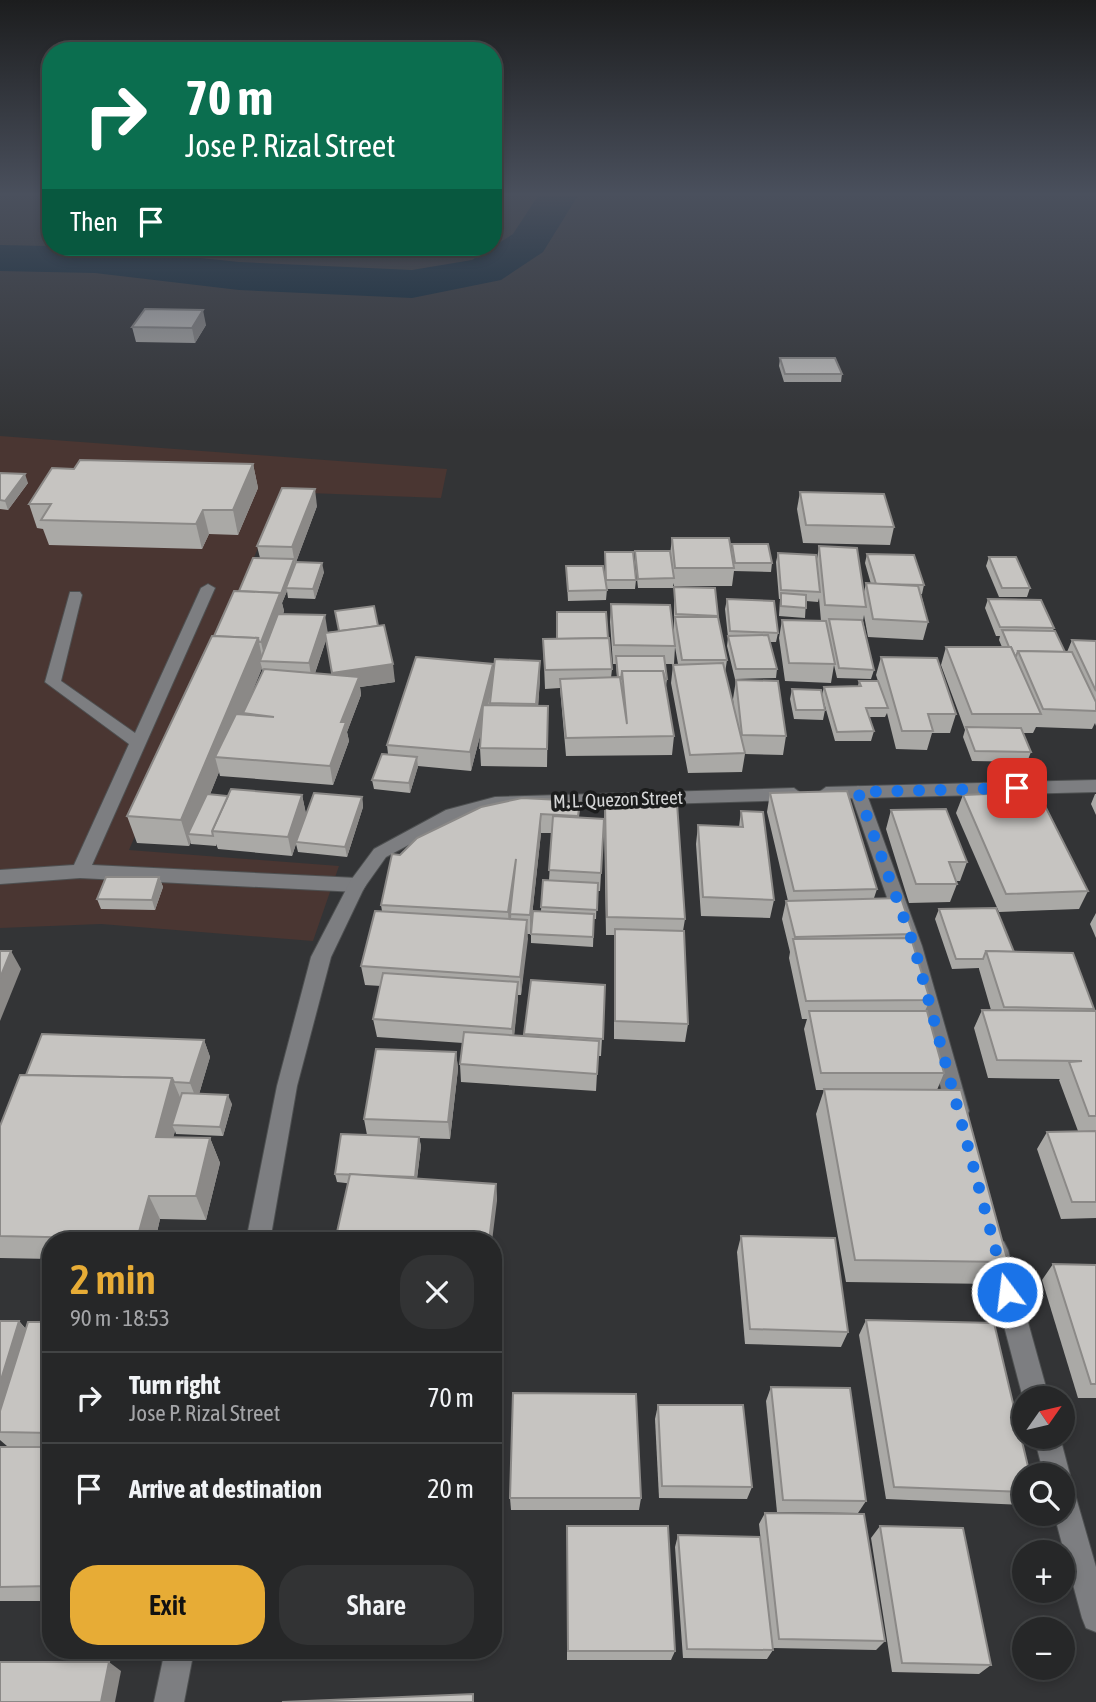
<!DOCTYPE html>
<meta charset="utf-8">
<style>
:root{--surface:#262728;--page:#323334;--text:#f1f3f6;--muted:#a4a5a8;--line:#424445;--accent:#e7ac36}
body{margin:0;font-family:"Asap Condensed",sans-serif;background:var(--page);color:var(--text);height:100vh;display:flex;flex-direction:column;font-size:26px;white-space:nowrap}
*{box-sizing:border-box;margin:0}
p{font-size:23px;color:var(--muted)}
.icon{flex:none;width:38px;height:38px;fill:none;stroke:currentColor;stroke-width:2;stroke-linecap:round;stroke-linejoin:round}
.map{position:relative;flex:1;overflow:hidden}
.panel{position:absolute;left:42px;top:1232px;width:460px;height:427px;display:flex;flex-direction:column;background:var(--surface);border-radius:28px;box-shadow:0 4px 10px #0003,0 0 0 2px var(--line)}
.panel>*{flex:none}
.hud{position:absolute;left:42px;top:42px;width:460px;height:214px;border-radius:28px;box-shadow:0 4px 10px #0003,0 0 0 2px var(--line);background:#0b6e4f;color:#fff;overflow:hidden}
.needle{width:46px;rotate:56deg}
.controls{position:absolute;left:1012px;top:1386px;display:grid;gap:14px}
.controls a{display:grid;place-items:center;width:63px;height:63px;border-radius:50%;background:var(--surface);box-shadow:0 4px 10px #0003,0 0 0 2px var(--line);font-size:35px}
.pin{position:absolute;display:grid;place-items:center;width:60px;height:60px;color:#fff;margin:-30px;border-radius:14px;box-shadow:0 4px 10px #0006}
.me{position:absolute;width:77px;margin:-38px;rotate:345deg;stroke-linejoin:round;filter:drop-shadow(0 0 5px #0008)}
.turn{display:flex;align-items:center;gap:24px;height:147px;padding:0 28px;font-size:32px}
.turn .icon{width:91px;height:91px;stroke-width:2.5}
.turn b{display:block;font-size:49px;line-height:60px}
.then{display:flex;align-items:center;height:66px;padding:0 28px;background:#0003;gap:14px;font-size:26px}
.round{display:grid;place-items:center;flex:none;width:74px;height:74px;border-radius:28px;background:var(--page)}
.headline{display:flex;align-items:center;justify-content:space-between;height:119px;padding:0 28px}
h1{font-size:42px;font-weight:600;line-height:52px;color:var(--accent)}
.primary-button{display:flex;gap:14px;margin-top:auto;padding:14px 28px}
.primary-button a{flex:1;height:80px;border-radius:28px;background:var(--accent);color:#111;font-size:28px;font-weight:600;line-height:80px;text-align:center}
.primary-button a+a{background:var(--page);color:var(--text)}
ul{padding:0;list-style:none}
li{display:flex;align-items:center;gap:21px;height:91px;padding:0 28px;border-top:2px solid var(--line)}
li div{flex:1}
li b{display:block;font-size:26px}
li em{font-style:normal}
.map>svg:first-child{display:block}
</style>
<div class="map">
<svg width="1096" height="1702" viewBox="0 0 1096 1702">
<rect width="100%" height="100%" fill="#333436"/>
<!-- industrial -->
<polygon fill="#4a3632" points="0,436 447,469 441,498 282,492 129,850 339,866 313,941 101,924 0,928"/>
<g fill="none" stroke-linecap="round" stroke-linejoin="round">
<!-- river -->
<polygon fill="#062234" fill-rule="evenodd" points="539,194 579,194 543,252 501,280 412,298 239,290 95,273 0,271 0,245 95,247 239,262 412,270 472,260 513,234"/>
<defs>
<polygon id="service" points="208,584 215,588 92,865 357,878 363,880 366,885 363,890 357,892 80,878 0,884 0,870 74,865 129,744 45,682 70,592 80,592 82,595 61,681 135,733 201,588"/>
<g id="minor">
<polygon points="858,786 866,792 922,946 969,1111 966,1118 958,1120 950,1118 947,1111 904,946 850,792"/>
<polygon points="996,1239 1004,1242 1008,1250 1049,1398 1023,1398 984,1250 988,1242"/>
<polygon points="1034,1437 1060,1437 1070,1475 1067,1483 1071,1485 1075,1494 1096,1567 1096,1632 1086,1628 1082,1618 1054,1514 1062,1514 1062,1475 1044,1475"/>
</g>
<g id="tertiary">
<polygon points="1096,780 1096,792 826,799 818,793 826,787"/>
<polygon points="794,788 802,794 794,800 495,809 457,819 386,857 364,888 331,957 297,1086 270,1241 246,1241 277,1086 311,957 351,880 374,849 446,810 495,797"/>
<polygon points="165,1650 194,1650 184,1702 154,1702"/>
</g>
</defs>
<!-- service casing -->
<use href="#service" stroke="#4e5051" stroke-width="2"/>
<!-- minor casing -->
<use href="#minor" stroke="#4e5051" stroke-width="2"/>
<!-- tertiary casing -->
<use href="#tertiary" stroke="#4e5051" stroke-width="2"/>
<!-- service -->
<use href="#service" fill="#7d7e81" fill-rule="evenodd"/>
<!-- minor -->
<use href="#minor" fill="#7d7e81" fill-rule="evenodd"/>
<!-- tertiary -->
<use href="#tertiary" fill="#7d7e81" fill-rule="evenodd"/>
</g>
<!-- wall -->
<g fill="#aaa9a6" fill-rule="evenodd">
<polygon points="206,325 195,343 136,342 132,327"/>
<polygon points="780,358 842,374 841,382 784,382 779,366"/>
<polygon points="253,464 258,488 238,535 209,534 202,549 49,545 43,529 37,528 29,504 74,469"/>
<polygon points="0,473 28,483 8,510 0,509"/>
<polygon points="800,492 894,527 890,545 803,543 797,509"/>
<path d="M317 506 296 562 324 572 315 599 288 598 287 591 282 603 284 611 283 614 328 632 378 626 395 682 360 687 361 695 347 732 349 741 333 785 220 776 219 772 210 794 228 796 302 795 306 814 362 797 363 807 347 857 298 852 296 844 292 856 218 849 216 844V846L191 844V842L189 846 137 843 127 816 214 636 260 558 257 546ZM326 640 332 675 315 673ZM262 668 263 672 249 699Z"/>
<polygon points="672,538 731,551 732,544 772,563 771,572 734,571 732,586 674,586 673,583 673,588 638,588 635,561 635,551 670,555"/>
<polygon points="819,546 864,592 866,583 871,584 865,563 867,554 924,585 922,594 921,594 928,622 923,640 868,637 864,615 863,621 874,670 871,679 837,678 834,665 831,683 785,681 779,638 782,620 821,621 819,598 818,602 806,601 805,618 779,616 780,599 779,599 776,562 778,553 817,559"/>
<polygon points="605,552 636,580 635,589 607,589 606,600 568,601 566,566 606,582"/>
<polygon points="989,557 1030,588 1027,597 999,597 986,566"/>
<polygon points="674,587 715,588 718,617 727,660 725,673 734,710 733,699 736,680 786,736 783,755 745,754 742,772 688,773 671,683 673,665 678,664 675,647 674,664 665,664 667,679 666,686 674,736 672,755 566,756 560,688 545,689 543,639 608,638 612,669 611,678 617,677 616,664 613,664 610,622 611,604 674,633"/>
<polygon points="727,599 778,633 776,642 770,642 777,669 776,678 735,679 727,646 728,637 725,609"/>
<polygon points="988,599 1054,628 1053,631 1065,652 1067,652 1072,640 1096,641 1096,726 1095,723 1092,729 1036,727 1033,733 1023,733 1031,752 1027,762 972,761 963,737 965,730 941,665 946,647 1002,647 999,640 1000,636 996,636 985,608"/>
<polygon points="881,657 956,714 950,733 932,733 927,750 896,749 887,713 885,717 869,717 874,731 871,741 835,741 823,699 825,710 823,720 794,719 790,699 792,689 822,695 824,687 858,686 859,681 878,681 876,675"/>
<polygon points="540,661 540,679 538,706 548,706 547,767 481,766 480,748 481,732 471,771 418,766 410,793 374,789 372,780 388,754 387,745 493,664 493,672"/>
<polygon points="770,793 877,889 874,898 913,934 911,938 930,1000 925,1011 944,1073 937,1090 1008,1262 994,1284 846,1282 816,1114 824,1090 816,1090 804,1029 807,1019 802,1019 789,958 790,952 782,919 786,901 788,901 767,812"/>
<polygon points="1095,794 1096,794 1096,815 1091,804"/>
<polygon points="963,795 1088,891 1079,909 999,912 956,813"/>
<polygon points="580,801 579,818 604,819 600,891 597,891 596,919 594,919 593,947 531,943 531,934 541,911 543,880 549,880 552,833 541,833 530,934 527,934 521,995 518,995 514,1035 524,1036 524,1034 605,985 601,1056 598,1056 596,1091 461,1082 460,1064 463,1043 377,1037 373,1019 381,986 365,985 361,966 382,911 381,905 400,855"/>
<polygon points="605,802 685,919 683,931 688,1024 685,1042 614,1039 614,935 606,935 604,820"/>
<polygon points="891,810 967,862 960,881 956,881 957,884 950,902 909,903 886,829"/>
<polygon points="741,811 774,900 770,918 701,916 696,844 698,825 739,827"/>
<polygon points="159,877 163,887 155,910 101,909 97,899"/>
<polygon points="939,909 1014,952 1094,1009 1092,1011 1096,1011 1096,1218 1061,1219 1037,1149 1047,1132 1078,1131 1059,1080 1060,1079 988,1078 974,1028 982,1010 991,1010 979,969 979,968 952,969 935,919"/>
<polygon points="1096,913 1096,938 1090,924"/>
<polygon points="204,1040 210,1057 199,1094 232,1104 223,1136 176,1134 175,1131 173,1137 210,1138 220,1163 206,1220 160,1219 155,1241 51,1241 51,1259 0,1258 0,1126 26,1075"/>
<polygon points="456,1052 458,1069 450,1139 419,1138 421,1146 417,1179 496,1184 497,1201 337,1182 335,1174 367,1135 364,1119"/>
<polygon points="741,1236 848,1332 841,1347 745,1344 737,1252"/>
<polygon points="1053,1264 1096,1265 1096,1398 1078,1398 1042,1280"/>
<polygon points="866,1320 1024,1475 1024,1503 1022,1505 886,1499 859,1335"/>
<polygon points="0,1321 19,1321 26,1329 51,1322 51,1446 7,1446 0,1440"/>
<polygon points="771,1387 866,1501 858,1513 777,1512 766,1401"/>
<polygon points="658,1405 752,1487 747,1499 659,1498 655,1419"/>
<rect x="0" y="1447" width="51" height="154"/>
<polygon points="510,1498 641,1498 639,1510 511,1510"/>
<polygon points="765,1513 885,1641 876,1650 773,1648 773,1650 767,1659 683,1658 675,1547 678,1535 766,1588 759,1524"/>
<polygon points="567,1526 675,1651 671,1660 567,1660"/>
<polygon points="880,1526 991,1665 979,1674 892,1672 871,1538"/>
</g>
<!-- shaded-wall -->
<g fill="#8b8987">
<polygon points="203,310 206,325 195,343 192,328"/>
<polygon points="253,464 258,488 238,535 233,510"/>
<polygon points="25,474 28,483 8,510 5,501"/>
<polygon points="315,489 317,506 295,565 292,547"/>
<polygon points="203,510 209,534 202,549 196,524"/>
<polygon points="294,559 295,568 286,588 287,591 282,603 284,611 265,660 261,642"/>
<polygon points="322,563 324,572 315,599 313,589"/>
<polygon points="325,615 328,634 312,682 309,663"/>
<polygon points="258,638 263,661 260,661 262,668 244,713 243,713 243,715 215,757 219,772 194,835 188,834 191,842 189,846 181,820"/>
<polygon points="540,661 540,679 537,723 536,704"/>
<polygon points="393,664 395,682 360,687 361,695 347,732 349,741 333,785 330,766 335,691 332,673"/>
<polygon points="493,664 494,682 471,771 470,752"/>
<polygon points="417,757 418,767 410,793 409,783"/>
<polygon points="302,795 306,814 292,856 288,837"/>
<polygon points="362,797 363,807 347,857 345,847"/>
<polygon points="541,814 541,833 530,934 530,915"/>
<polygon points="516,859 511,918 509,930 508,912"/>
<polygon points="159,877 163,887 155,910 152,900"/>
<polygon points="527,920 528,939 521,995 520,977"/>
<polygon points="11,951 21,969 0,1021 0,978"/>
<polygon points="518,982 518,1000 513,1047 512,1029"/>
<polygon points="204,1040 210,1057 197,1101 190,1083"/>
<polygon points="456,1052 458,1069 450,1139 448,1122"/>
<polygon points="172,1078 182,1102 172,1125 175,1131 167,1161 156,1137"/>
<polygon points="228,1095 232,1104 223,1136 220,1127"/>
<polygon points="419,1137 421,1146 416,1185 415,1177"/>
<polygon points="210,1138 220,1163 206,1220 196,1196"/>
<polygon points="496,1184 497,1201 492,1241 489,1241"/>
<polygon points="149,1196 160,1219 155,1241 138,1241 137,1239"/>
<polygon points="19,1321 31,1336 0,1432 0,1383"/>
<polygon points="109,1662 121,1671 115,1702 101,1702"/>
</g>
<!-- building -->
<g fill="#c6c4c1" stroke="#8b8987" stroke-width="2">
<polygon points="145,309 203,310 192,328 132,327"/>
<polygon points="780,358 835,358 842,374 785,374"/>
<polygon points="80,460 253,464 233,510 203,510 196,524 41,520 51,504 29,504 52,468 74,469"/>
<polygon points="0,473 25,474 5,501 0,500"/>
<polygon points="282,488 315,489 292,547 257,546"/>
<polygon points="800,492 884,494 894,527 806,525"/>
<polygon points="672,538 729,538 734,568 675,568"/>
<polygon points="732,544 768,544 772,563 735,563"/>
<polygon points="819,546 857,548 866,607 825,605"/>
<polygon points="635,551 670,551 674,578 638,579"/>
<polygon points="605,552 633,552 636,580 606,580"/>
<polygon points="778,553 816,555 820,592 781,590"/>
<polygon points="867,554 914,555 924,585 876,584"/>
<polygon points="989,557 1016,557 1030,588 1002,588"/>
<polygon points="253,558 294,559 280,596 280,593 239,591"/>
<polygon points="296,562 322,563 313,589 286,588"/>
<polygon points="566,566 603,566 607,590 568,591"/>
<polygon points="866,583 918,586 928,622 873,619"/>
<polygon points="674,587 715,588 718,616 676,614"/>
<polygon points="234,591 280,593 261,642 259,642 258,638 214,636"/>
<polygon points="781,593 806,595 806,608 781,606"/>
<polygon points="727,599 774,601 778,633 730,631"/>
<polygon points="988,599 1041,600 1054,628 1000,627"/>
<polygon points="611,604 670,605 675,646 614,645"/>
<polygon points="374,606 378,626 339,631 335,611"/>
<polygon points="557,612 606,612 608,638 557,639"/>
<polygon points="278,614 325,615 309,663 260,661"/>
<polygon points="675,617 718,617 727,660 682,660"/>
<polygon points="829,619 862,620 874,670 839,668"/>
<polygon points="782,620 826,621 835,664 789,663"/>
<polygon points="384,625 393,664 332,673 325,633"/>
<polygon points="1002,630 1055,631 1065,652 1018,651 1016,656 1015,656 1011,647 1009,647"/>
<polygon points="768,635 777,669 736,669 728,636"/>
<polygon points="212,636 258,638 181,820 127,816"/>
<polygon points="609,638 612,669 545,670 543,639"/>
<polygon points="1072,640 1096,641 1096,691"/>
<polygon points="946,647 1011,647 1041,714 972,714"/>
<polygon points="1018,651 1072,652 1096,702 1096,711 1043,709"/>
<polygon points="616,656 664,656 667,679 665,679 663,671 622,671 621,679 620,679 620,677 618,677"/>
<polygon points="416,657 493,664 470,752 387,745"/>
<polygon points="881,657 937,658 956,714 928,714 933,731 902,731"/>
<polygon points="495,659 540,661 536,704 490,703"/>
<polygon points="723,663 745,753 690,755 673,665"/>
<polygon points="264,669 359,677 341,722 346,722 330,766 215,757 236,714 274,717 243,713"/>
<polygon points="622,671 663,671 674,736 566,738 560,679 620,677 627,724"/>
<polygon points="736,680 778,681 786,736 742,735"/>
<polygon points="859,681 878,681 888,708 866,708 874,731 837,732 824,687 861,686"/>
<polygon points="792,689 821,690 825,710 796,710"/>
<polygon points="483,705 548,706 547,749 480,748"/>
<polygon points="966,727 1021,728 1031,752 975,751"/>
<polygon points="382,754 417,757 409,783 372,780"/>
<polygon points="231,789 302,795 288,837 212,831"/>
<polygon points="847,791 877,889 794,891 770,793"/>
<polygon points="1038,792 1088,891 1006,894 963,795"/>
<polygon points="314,793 362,797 345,847 296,842"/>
<polygon points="207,794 228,796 212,831 213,836 188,834"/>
<polygon points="522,798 580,801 578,816 541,814 530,915 510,914 516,859 508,912 381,905 392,854 400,855 417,838 481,807"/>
<polygon points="605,802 677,803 685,919 607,917"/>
<polygon points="946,809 967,862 949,862 957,884 916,884 891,810"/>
<polygon points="741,811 763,812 774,900 703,897 698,825 743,827"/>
<polygon points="553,816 604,819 601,873 549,870"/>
<polygon points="106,877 159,877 152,900 97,899"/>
<polygon points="543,880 598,883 597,910 541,907"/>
<polygon points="901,898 913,934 795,937 786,901"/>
<polygon points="996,908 1014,952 986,951 983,959 956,959 939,909"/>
<polygon points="375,911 527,920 520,977 361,966"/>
<polygon points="533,911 594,914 593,937 531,934"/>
<polygon points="615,929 684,931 688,1024 615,1021"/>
<polygon points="911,938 930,1000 806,1001 793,939"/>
<polygon points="0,951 11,951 0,978"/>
<polygon points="986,951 1073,953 1094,1009 1004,1007"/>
<polygon points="383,973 518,982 512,1029 373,1019"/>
<polygon points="531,980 605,985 603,1039 524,1034"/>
<polygon points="982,1010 1096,1011 1096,1116 1089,1116 1069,1062 1082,1061 997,1060"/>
<polygon points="809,1011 927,1011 944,1073 821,1073"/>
<polygon points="464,1032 599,1041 597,1074 460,1064"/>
<polygon points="42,1034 204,1040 190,1083 174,1082 172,1078 26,1075"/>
<polygon points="376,1049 456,1052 448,1122 364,1119"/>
<polygon points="20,1075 172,1078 156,1137 210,1138 196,1196 149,1196 137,1239 0,1236 0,1126"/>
<polygon points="824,1089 961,1090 1008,1262 855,1260"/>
<polygon points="182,1093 228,1095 220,1127 172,1125"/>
<polygon points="1096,1131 1096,1202 1072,1202 1047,1132"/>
<polygon points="341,1134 419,1137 415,1177 335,1174"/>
<polygon points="350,1174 496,1184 489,1241 335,1241"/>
<polygon points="741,1236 835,1238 848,1332 750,1329"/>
<polygon points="1053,1264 1096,1265 1096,1384 1091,1384"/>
<polygon points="866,1320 994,1323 1030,1475 1024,1475 1024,1492 894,1487"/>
<polygon points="0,1321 19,1321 0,1383"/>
<polygon points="28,1322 51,1322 51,1433 0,1432 0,1411"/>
<polygon points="771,1387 850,1388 866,1501 783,1500"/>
<polygon points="513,1393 636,1394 641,1498 510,1498"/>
<polygon points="658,1405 743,1405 752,1487 662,1486"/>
<polygon points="0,1447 51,1447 51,1586 0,1587"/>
<polygon points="765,1513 864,1514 885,1641 779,1639"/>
<polygon points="567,1526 668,1526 675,1651 568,1651"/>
<polygon points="880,1526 963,1528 991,1665 902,1663"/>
<polygon points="678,1535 760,1537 773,1650 687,1649"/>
<polygon points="0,1662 109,1662 101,1702 0,1702"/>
<polygon points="473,1694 473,1702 282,1702"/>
</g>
<!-- sky -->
<linearGradient id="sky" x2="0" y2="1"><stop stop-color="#1c1d1e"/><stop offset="0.45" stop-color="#4a505d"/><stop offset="1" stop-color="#4a505d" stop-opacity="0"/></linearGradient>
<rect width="1096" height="432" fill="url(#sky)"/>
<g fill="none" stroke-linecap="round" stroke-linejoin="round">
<!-- route -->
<polyline stroke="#1a73e8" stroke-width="12" stroke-dasharray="0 21.6" points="1007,1292 914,946 858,792 1017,788"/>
</g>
<g text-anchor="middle" stroke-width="7" stroke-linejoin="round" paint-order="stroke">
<!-- street labels -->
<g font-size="19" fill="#d4d5d6" stroke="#1b1c1c">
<text transform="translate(618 799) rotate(-2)" y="7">M. L. Quezon Street</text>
</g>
</g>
</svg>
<div class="controls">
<a><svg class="needle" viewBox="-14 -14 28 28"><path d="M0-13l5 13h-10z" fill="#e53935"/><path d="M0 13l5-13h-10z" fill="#a4a5a8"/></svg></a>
<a><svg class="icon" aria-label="search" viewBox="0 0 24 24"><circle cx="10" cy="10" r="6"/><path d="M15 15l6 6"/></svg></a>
<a>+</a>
<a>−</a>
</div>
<div class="pin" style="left:1017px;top:788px;background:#d93025"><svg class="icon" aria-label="arrive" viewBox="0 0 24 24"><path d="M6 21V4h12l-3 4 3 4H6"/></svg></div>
<svg class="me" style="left:1007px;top:1292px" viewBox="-20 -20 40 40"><circle r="17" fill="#1a73e8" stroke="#fff" stroke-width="3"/><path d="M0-11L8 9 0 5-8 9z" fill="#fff"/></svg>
<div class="hud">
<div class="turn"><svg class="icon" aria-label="right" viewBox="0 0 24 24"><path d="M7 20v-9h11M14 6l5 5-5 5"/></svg><div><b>70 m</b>Jose P. Rizal Street</div></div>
<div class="then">Then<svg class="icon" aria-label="arrive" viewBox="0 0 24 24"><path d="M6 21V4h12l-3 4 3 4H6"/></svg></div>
</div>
<section class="panel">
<div class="headline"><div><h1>2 min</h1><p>90 m · 18:53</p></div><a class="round"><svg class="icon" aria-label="close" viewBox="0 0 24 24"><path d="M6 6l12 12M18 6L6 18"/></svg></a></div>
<ul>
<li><svg class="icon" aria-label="right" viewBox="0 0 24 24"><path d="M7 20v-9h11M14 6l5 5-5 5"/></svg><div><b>Turn right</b><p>Jose P. Rizal Street</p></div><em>70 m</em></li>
<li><svg class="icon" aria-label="arrive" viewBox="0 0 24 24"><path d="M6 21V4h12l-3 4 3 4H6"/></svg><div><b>Arrive at destination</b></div><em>20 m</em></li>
</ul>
<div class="primary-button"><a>Exit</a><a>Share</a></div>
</section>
</div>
